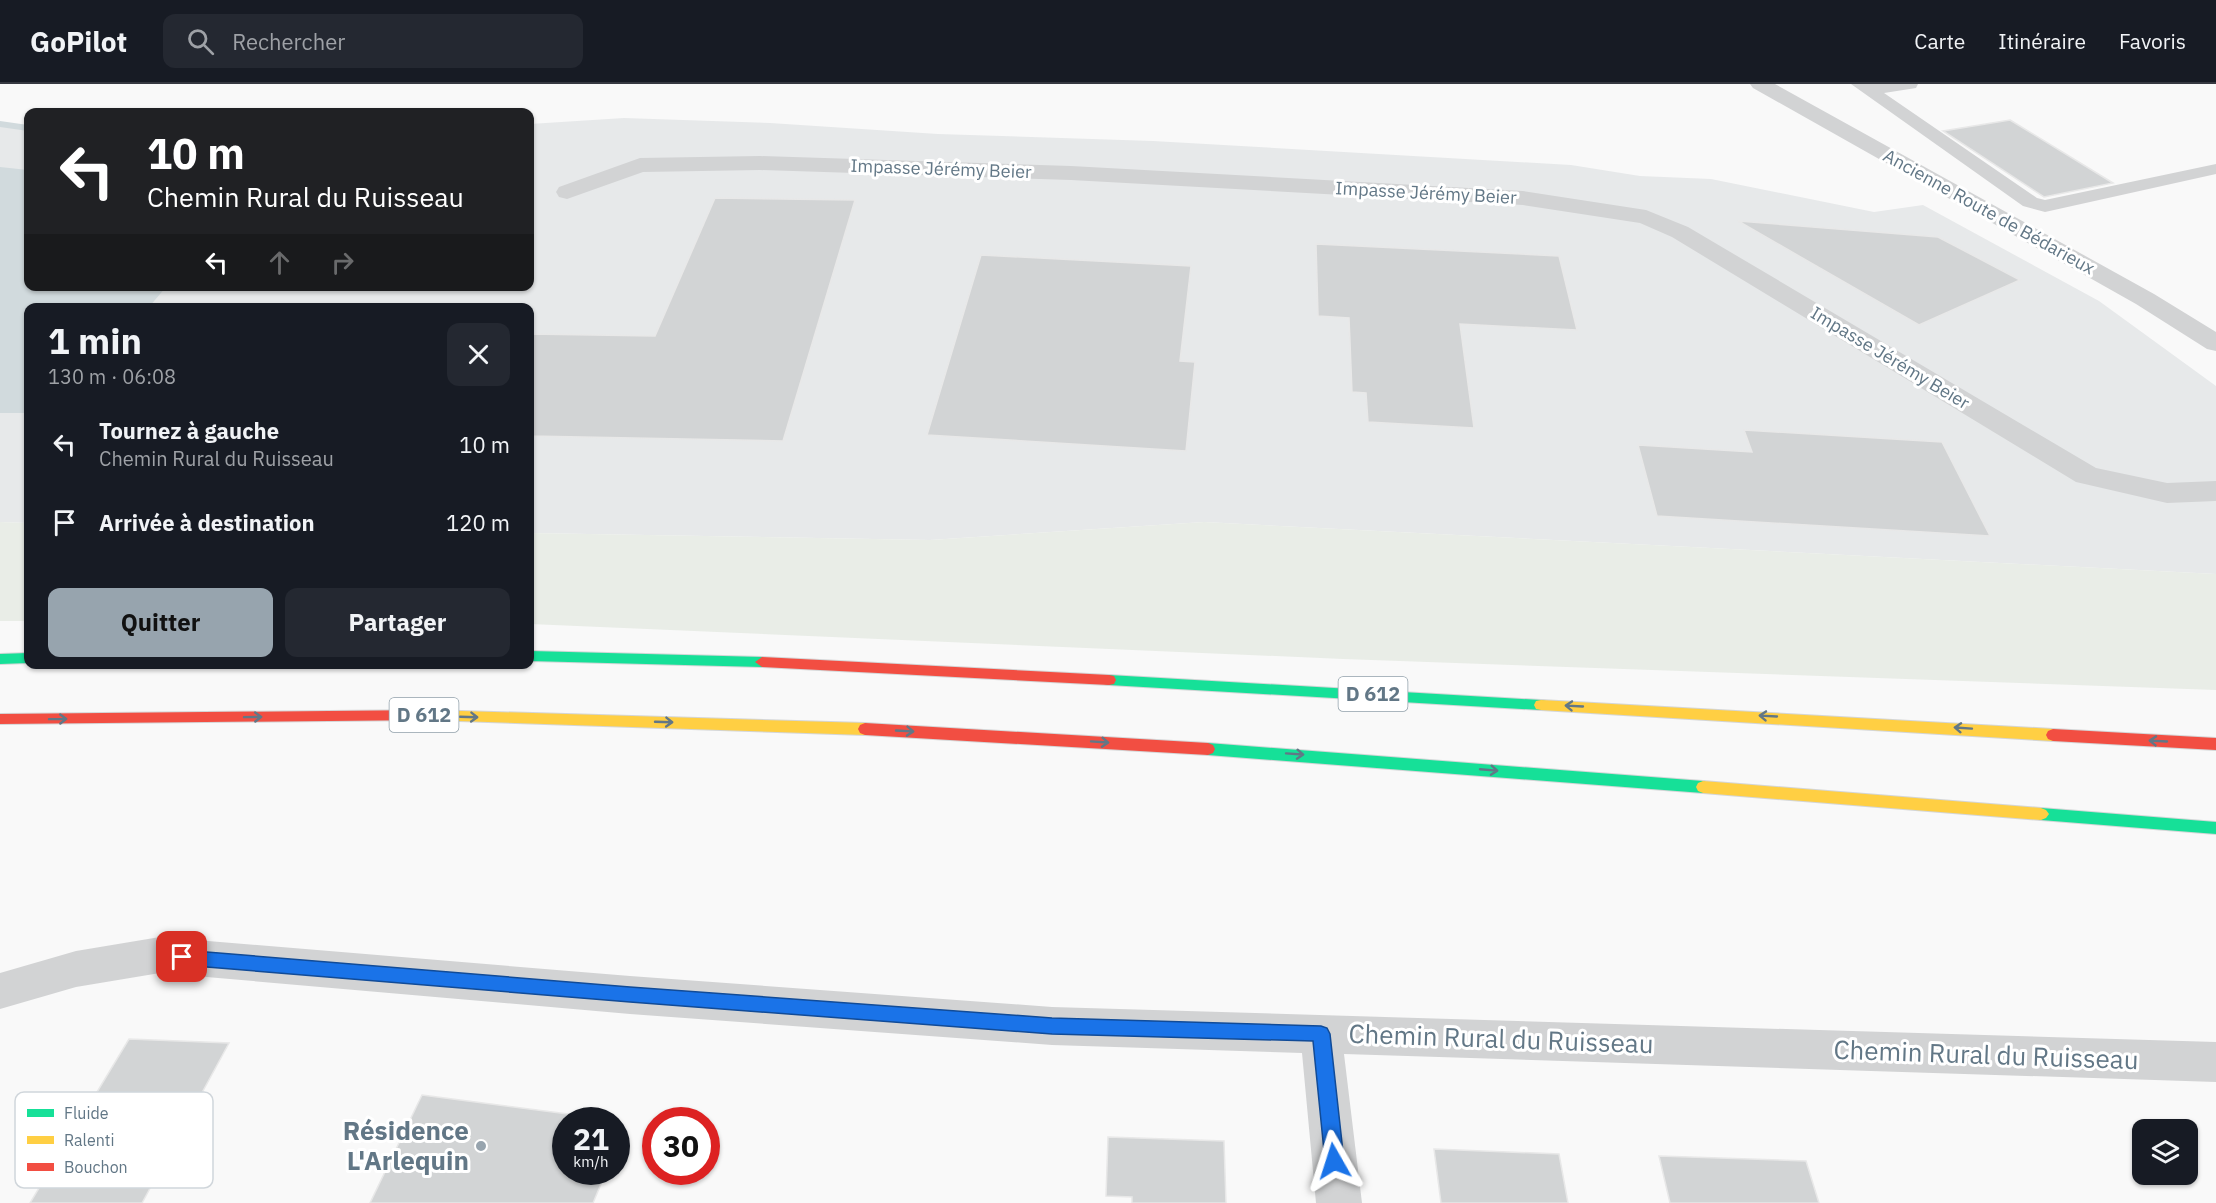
<!DOCTYPE html>
<html lang="fr">
<meta charset="utf-8">
<style>
:root{--surface:#171b24;--page:#242831;--text:#f1f3f6;--muted:#9ea1a6;--line:#363941;--accent:#97a4ae}
body{margin:0;font-family:"IBM Plex Sans",sans-serif;background:var(--page);color:var(--text);height:100vh;display:flex;flex-direction:column;font-size:22px;white-space:nowrap}
*{box-sizing:border-box;margin:0}
p{font-size:20px;color:var(--muted)}
.icon{flex:none;width:33px;height:33px;fill:none;stroke:currentColor;stroke-width:2;stroke-linecap:round;stroke-linejoin:round}
.map{position:relative;flex:1;overflow:hidden}
.panel{position:absolute;left:24px;top:219px;width:510px;height:366px;display:flex;flex-direction:column;background:var(--surface);border-radius:12px;box-shadow:0 2px 4px #0004}
.panel>*{flex:none}
.hud{position:absolute;left:24px;top:24px;width:510px;height:183px;border-radius:12px;box-shadow:0 2px 4px #0004;background:#202124;color:#fff;overflow:hidden}
.buttons{position:absolute;left:2132px;top:1035px;display:grid;gap:12px}
.buttons a{display:grid;place-items:center;width:66px;height:66px;border-radius:12px;background:var(--surface);box-shadow:0 2px 4px #0004;font-size:30px}
.speed{position:absolute;left:552px;top:1023px;display:flex;gap:12px;font-size:30px;font-weight:700;text-align:center}
.speed>*{display:grid;place-content:center;width:78px;height:78px;border-radius:50%;background:var(--surface);box-shadow:0 2px 4px #0004;line-height:1}
.speed small{font-size:15px;font-weight:400}
.speed .limit{border:9px solid #d22;background:#fff;color:#111}
.pin{position:absolute;display:grid;place-items:center;width:51px;height:51px;color:#fff;margin:-26px;border-radius:12px;box-shadow:0 3px 9px #0006}
.me{position:absolute;width:66px;margin:-33px;rotate:354deg;stroke-linejoin:round;filter:drop-shadow(0 0 4px #0008)}
.turn{display:flex;align-items:center;gap:21px;height:126px;padding:0 24px;font-size:27px}
.turn .icon{width:78px;height:78px;stroke-width:2.5}
.turn b{display:block;font-size:42px;line-height:51px}
.lanes{display:flex;align-items:center;height:57px;padding:0 24px;background:#0003;justify-content:center;gap:30px;direction:ltr}
.lanes .off{opacity:.35}
.round{display:grid;place-items:center;flex:none;width:63px;height:63px;border-radius:12px;background:var(--page)}
.overview{display:flex;align-items:center;justify-content:space-between;height:102px;padding:0 24px}
h1{font-size:36px;font-weight:700;line-height:45px}
.primary-button{display:flex;gap:12px;margin-top:auto;padding:12px 24px}
.primary-button a{flex:1;height:69px;border-radius:12px;background:var(--accent);color:#111;font-size:24px;font-weight:700;line-height:69px;text-align:center}
.primary-button a+a{background:var(--page);color:var(--text)}
ul{padding:0;list-style:none}
li{display:flex;align-items:center;gap:18px;height:78px;padding:0 24px}
li div{flex:1}
li b{display:block;font-size:22px}
li em{font-style:normal}
header{display:flex;align-items:center;gap:36px;box-sizing:border-box;height:84px;padding:0 30px;background:var(--surface);border-bottom:2px solid var(--line)}
header strong{font-size:28px}
nav{display:flex;gap:33px;margin-inline-start:auto;font-size:21px}
.search{width:420px;height:54px;background:var(--page);display:flex;align-items:center;gap:15px;box-sizing:border-box;padding:0 21px;border-radius:12px;color:var(--muted);font-size:22px}
.map>svg:first-child{display:block}
</style>
<header>
<strong>GoPilot</strong>
<div class="search"><svg class="icon" aria-label="search" viewBox="0 0 24 24"><circle cx="10" cy="10" r="6"/><path d="M15 15l6 6"/></svg>Rechercher</div>
<nav><a>Carte</a><a>Itinéraire</a><a>Favoris</a></nav>
</header>
<div class="map">
<svg width="2216" height="1119" viewBox="0 0 2216 1119">
<rect width="100%" height="100%" fill="#f9f9f9"/>
<!-- built -->
<polygon fill="#e7e9ea" points="624,34 770,39 938,50 1153,57 1571,81 1640,92 1711,95 1874,128 1923,121 2099,217 2216,302 2216,490 1204,438 930,456 530,449 530,224 28,224 28,439 0,438 0,42 28,46 28,202 530,202 530,40"/>
<!-- green -->
<g fill="#e9ede7">
<polygon points="0,438 28,439 28,537 0,537"/>
<polygon points="1204,438 2216,490 2216,606 1343,575 530,540 530,449 930,456"/>
</g>
<!-- water -->
<polygon fill="#d1dadd" points="0,83 28,86 28,202 166,203 149,223 28,224 28,329 0,329"/>
<g fill="none" stroke-linecap="round" stroke-linejoin="round">
<!-- stream -->
<polygon fill="#d1dadd" fill-rule="evenodd" points="0,37 28,41 28,47 0,43"/>
</g>
<!-- building -->
<g fill="#d2d4d5" stroke="#e8e8e8" stroke-width="1.5">
<polygon points="2010,36 2113,99 2044,113 1943,47"/>
<polygon points="715,114 855,116 783,357 530,352 530,250 655,252"/>
<polygon points="1738,137 1938,153 2020,196 1919,241"/>
<polygon points="1316,160 1559,172 1577,246 1460,240 1474,344 1368,338 1366,309 1352,308 1349,234 1318,232"/>
<polygon points="981,171 1191,182 1180,277 1195,278 1186,367 927,351"/>
<polygon points="1744,346 1942,358 1990,452 1657,432 1638,361 1752,368"/>
<polygon points="129,955 229,959 142,1119 30,1119"/>
<polygon points="422,1011 607,1035 566,1036 566,1088 606,1088 593,1119 370,1119"/>
<polygon points="1108,1053 1224,1057 1226,1119 1132,1119 1132,1113 1106,1112"/>
<polygon points="1434,1065 1559,1070 1568,1119 1441,1119"/>
<polygon points="1659,1072 1806,1077 1819,1119 1670,1119"/>
</g>
<g fill="none" stroke-linecap="round" stroke-linejoin="round">
<defs>
<g id="fast">
<polygon points="530,567 762,573 769,578 762,583 530,577"/>
<polygon points="28,569 28,579 0,580 0,570"/>
<polygon points="1109,591 1541,616 1546,617 1548,621 1546,625 1541,626 1109,601 1104,600 1102,596 1104,592"/>
<polygon points="1208,659 1703,697 1708,699 1710,703 1708,707 1703,709 1208,671 1203,669 1201,665 1203,661"/>
<polygon points="2041,724 2216,738 2216,750 2041,736 2036,734 2033,730 2036,726"/>
</g>
<g id="slow">
<polygon points="1541,616 2053,645 2058,647 2060,651 2058,655 2053,657 1541,626 1536,625 1534,621 1536,617"/>
<polygon points="429,626 865,639 870,641 872,645 870,649 865,651 429,636 424,635 422,631 424,627"/>
<polygon points="1703,697 2041,724 2046,726 2049,730 2046,734 2041,736 1703,709 1698,707 1696,703 1698,699"/>
</g>
<g id="jam">
<polygon points="762,573 1109,591 1114,592 1116,596 1114,600 1109,601 762,583 755,578"/>
<polygon points="429,626 434,627 436,631 434,635 429,636 0,640 0,630"/>
<polygon points="865,639 1208,659 1213,661 1215,665 1213,669 1208,671 865,651 860,649 858,645 860,641"/>
<polygon points="2053,645 2216,654 2216,666 2053,657 2048,655 2046,651 2048,647"/>
</g>
</defs>
<!-- fast casing -->
<use href="#fast" stroke="#d4d6d7" stroke-width="2"/>
<!-- slow casing -->
<use href="#slow" stroke="#d4d6d7" stroke-width="2"/>
<!-- jam casing -->
<use href="#jam" stroke="#d4d6d7" stroke-width="2"/>
<!-- lane -->
<polygon fill="#d2d3d4" fill-rule="evenodd" points="1851,0 1918,0 1916,4 1884,9 2037,114 2045,116 2216,80 2216,90 2045,128 2023,122"/>
<!-- street -->
<g fill="#d2d3d4" fill-rule="evenodd">
<polygon points="1750,0 1775,0 2154,210 2216,248 2216,267 2207,265 2136,220 1753,4"/>
<polygon points="760,72 1071,82 1523,107 1646,126 1688,143 2096,384 2167,399 2216,397 2216,417 2167,419 2076,398 1672,153 1640,139 1523,121 1071,96 760,86 643,88 567,115 559,113 556,108 559,103 640,74"/>
<polygon points="160,853 630,892 1052,923 2216,958 2216,998 1344,970 1362,1119 1316,1119 1302,969 1052,961 630,930 160,889 76,903 0,925 0,889 76,867"/>
</g>
<!-- fast -->
<use href="#fast" fill="#16e098" fill-rule="evenodd"/>
<!-- slow -->
<use href="#slow" fill="#ffcf43" fill-rule="evenodd"/>
<!-- jam -->
<use href="#jam" fill="#f24e42" fill-rule="evenodd"/>
</g>
<!-- one-way arrows -->
<defs><path id="oneway-shaft" d="M-6 0H5M1.5-3L5.5 0L1.5 3" fill="none" stroke-width="1.6" stroke-linecap="round" stroke-linejoin="round" transform="scale(1.5)"/></defs>
<g stroke="#627786">
<use href="#oneway-shaft" transform="translate(1574 622) rotate(-177)"/>
<use href="#oneway-shaft" transform="translate(1768 632) rotate(-177)"/>
<use href="#oneway-shaft" transform="translate(253 633) rotate(-1)"/>
<use href="#oneway-shaft" transform="translate(469 633) rotate(2)"/>
<use href="#oneway-shaft" transform="translate(58 635) rotate(-1)"/>
<use href="#oneway-shaft" transform="translate(664 638) rotate(2)"/>
<use href="#oneway-shaft" transform="translate(1963 644) rotate(-176)"/>
<use href="#oneway-shaft" transform="translate(905 647) rotate(3)"/>
<use href="#oneway-shaft" transform="translate(2158 657) rotate(-177)"/>
<use href="#oneway-shaft" transform="translate(1100 658) rotate(4)"/>
<use href="#oneway-shaft" transform="translate(1295 670) rotate(4)"/>
<use href="#oneway-shaft" transform="translate(1489 686) rotate(5)"/>
</g>
<!-- route -->
<polygon fill="#1a73e8" stroke="#114b97" stroke-width="1.5" points="182,866 630,903 1052,934 1321,942 1327,944 1330,950 1344,1077 1341,1083 1334,1086 1328,1083 1325,1077 1313,957 1052,950 630,918 182,881 176,878 174,873 176,868"/>
<!-- markers -->
<circle fill="#97a4ae" stroke="#fff" stroke-width="2" cx="481" cy="1062" r="6"/>
<g text-anchor="middle" stroke-width="6" stroke-linejoin="round" paint-order="stroke">
<!-- far-street labels -->
<g font-size="18" fill="#627786" stroke="#fff">
<text transform="translate(941 85) rotate(2)" y="6">Impasse Jérémy Beier</text>
<text transform="translate(1426 109) rotate(3)" y="6">Impasse Jérémy Beier</text>
<text transform="translate(1989 128) rotate(29)" y="6">Ancienne Route de Bédarieux</text>
<text transform="translate(1890 274) rotate(31)" y="6">Impasse Jérémy Beier</text>
</g>
<!-- shield labels -->
<g fill="#fff" stroke="#91a0aa" stroke-width="1.5">
<rect x="1338.5" y="593" width="69" height="34" rx="4.5"/>
<rect x="389.5" y="614" width="69" height="34" rx="4.5"/>
</g>
<g font-size="20" font-weight="bold" fill="#627786">
<text x="1373" y="617">D 612</text>
<text x="424" y="638">D 612</text>
</g>
<!-- near-street labels -->
<g font-size="26" fill="#627786" stroke="#fff">
<text transform="translate(1501 955) rotate(2)" y="9">Chemin Rural du Ruisseau</text>
<text transform="translate(1986 971) rotate(2)" y="9">Chemin Rural du Ruisseau</text>
</g>
<!-- near-poi labels -->
<g font-size="26" font-weight="bold" fill="#627786" stroke="#fff" text-anchor="end">
<text x="469" y="1056">Résidence<tspan x="469" dy="30">L'Arlequin</tspan></text>
</g>
</g>
<!-- legend -->
<rect x="15" y="1008" width="198" height="96" rx="9" fill="#fff" stroke="#d0d6db" stroke-width="1.5"/>
<rect x="27" y="1025" width="27" height="8" fill="#16e098"/>
<rect x="27" y="1052" width="27" height="8" fill="#ffcf43"/>
<rect x="27" y="1079" width="27" height="8" fill="#f24e42"/>
<g font-size="16" fill="#627786">
<text x="64" y="1035">Fluide</text>
<text x="64" y="1062">Ralenti</text>
<text x="64" y="1089">Bouchon</text>
</g>
</svg>
<div class="buttons">
<a><svg class="icon" aria-label="layers" viewBox="0 0 24 24"><path d="M12 4l9 5-9 5-9-5zM3 14l9 5 9-5"/></svg></a>
</div>
<div class="speed"><div>21<small>km/h</small></div><div class="limit">30</div></div>
<div class="pin" style="left:182px;top:873px;background:#d93025"><svg class="icon" aria-label="arrive" viewBox="0 0 24 24"><path d="M6 21V4h12l-3 4 3 4H6"/></svg></div>
<svg class="me" style="left:1334px;top:1077px" viewBox="-20 -20 40 40"><path d="M0-17L14 15 0 8-14 15z" fill="#1a73e8" stroke="#fff" stroke-width="4"/></svg>
<div class="hud">
<div class="turn"><svg class="icon" aria-label="left" viewBox="0 0 24 24"><path d="M17 20v-9H6M10 6l-5 5 5 5"/></svg><div><b>10 m</b>Chemin Rural du Ruisseau</div></div>
<div class="lanes"><svg class="icon" aria-label="left" viewBox="0 0 24 24"><path d="M17 20v-9H6M10 6l-5 5 5 5"/></svg><svg class="icon off" aria-label="ahead" viewBox="0 0 24 24"><path d="M12 20V5M6 11l6-6 6 6"/></svg><svg class="icon off" aria-label="right" viewBox="0 0 24 24"><path d="M7 20v-9h11M14 6l5 5-5 5"/></svg></div>
</div>
<section class="panel">
<div class="overview"><div><h1>1 min</h1><p>130 m · 06:08</p></div><a class="round"><svg class="icon" aria-label="close" viewBox="0 0 24 24"><path d="M6 6l12 12M18 6L6 18"/></svg></a></div>
<ul>
<li><svg class="icon" aria-label="left" viewBox="0 0 24 24"><path d="M17 20v-9H6M10 6l-5 5 5 5"/></svg><div><b>Tournez à gauche</b><p>Chemin Rural du Ruisseau</p></div><em>10 m</em></li>
<li><svg class="icon" aria-label="arrive" viewBox="0 0 24 24"><path d="M6 21V4h12l-3 4 3 4H6"/></svg><div><b>Arrivée à destination</b></div><em>120 m</em></li>
</ul>
<div class="primary-button"><a>Quitter</a><a>Partager</a></div>
</section>
</div>
